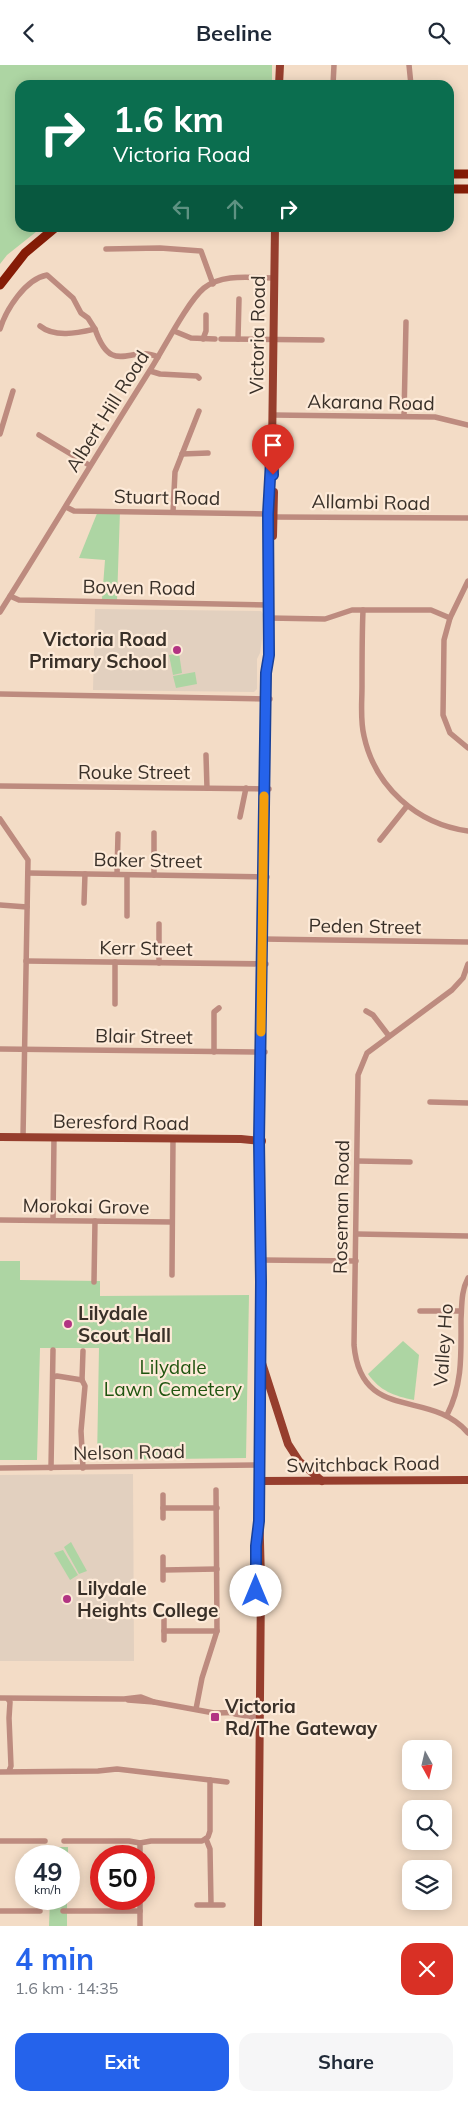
<!DOCTYPE html>
<meta charset="utf-8">
<style>
:root{--surface:#fff;--page:#f6f6f7;--text:#1f2937;--muted:#747a83;--accent:#2563eb}
body{margin:0;font-family:Mulish,sans-serif;background:var(--page);color:var(--text);height:100vh;display:flex;flex-direction:column;font-size:19px;white-space:nowrap}
*{box-sizing:border-box;margin:0}
p{font-size:16px;color:var(--muted)}
.icon{flex:none;width:28px;height:28px;fill:none;stroke:currentColor;stroke-width:2;stroke-linecap:round;stroke-linejoin:round}
.map{position:relative;height:1861px;overflow:hidden}
.details{display:flex;flex-direction:column;background:var(--surface);flex:1}
.details>*{flex:none}
.top-card{position:absolute;left:15px;top:15px;width:439px;height:152px;border-radius:15px;box-shadow:0 2px 12px #0003;background:#0b6e4f;color:#fff;overflow:hidden}
.needle{width:32px;rotate:172deg}
.fabs{position:absolute;left:402px;top:1675px;display:grid;gap:10px}
.fabs a{display:grid;place-items:center;width:50px;height:50px;border-radius:10px;background:var(--surface);box-shadow:0 2px 12px #0003;font-size:25px}
.speed{position:absolute;left:15px;top:1780px;display:flex;gap:10px;font-size:25px;font-weight:700;text-align:center}
.speed>*{display:grid;place-content:center;width:65px;height:65px;border-radius:50%;background:var(--surface);box-shadow:0 2px 12px #0003;line-height:1}
.speed small{font-size:12px;font-weight:400}
.speed .limit{border:8px solid #d22;background:#fff;color:#111}
.pin{position:absolute;display:grid;place-items:center;width:42px;height:42px;color:#fff;margin:-51px -21px;border-radius:50% 50% 50% 0;rotate:-45deg;box-shadow:0 0 5px #0007}
.pin .icon{rotate:45deg}
.me{position:absolute;width:55px;margin:-28px;rotate:0deg;stroke-linejoin:round;filter:drop-shadow(0 0 4px #0008)}
.turn{display:flex;align-items:center;gap:18px;height:105px;padding:0 15px;font-size:22px}
.turn .icon{width:65px;height:65px;stroke-width:2.5}
.turn b{display:block;font-size:35px;line-height:42px}
.lanes{display:flex;align-items:center;height:48px;padding:0 15px;background:#0003;justify-content:center;gap:25px;direction:ltr}
.lanes .off{opacity:.35}
.round{display:grid;place-items:center;flex:none;width:52px;height:52px;border-radius:15px;background:var(--page)}
.head{display:flex;align-items:center;justify-content:space-between;height:85px;padding:0 15px}
h1{font-size:30px;font-weight:700;line-height:38px;color:var(--accent)}
.cta{display:flex;gap:10px;margin-top:auto;padding:10px 15px}
.cta a{flex:1;height:58px;border-radius:15px;background:var(--accent);color:#fff;font-size:20px;font-weight:700;line-height:58px;text-align:center}
.cta a+a{background:var(--page);color:var(--text)}
header{display:flex;justify-content:space-between;align-items:center;height:65px;padding:0 15px;background:var(--surface);font-size:22px;font-weight:700}
.map>svg:first-child{display:block}
</style>
<header><svg class="icon" aria-label="back" viewBox="0 0 24 24"><path d="M15 5l-7 7 7 7"/></svg>Beeline<svg class="icon" aria-label="search" viewBox="0 0 24 24"><circle cx="10" cy="10" r="6"/><path d="M15 15l6 6"/></svg></header>
<div class="map">
<svg width="468" height="1861" viewBox="0 0 468 1861">
<rect width="100%" height="100%" fill="#f3dcc6"/>
<!-- education -->
<g fill="#e2d0bf">
<polygon points="95,544 261,546 263,549 262,574 260,588 257,594 257,624 254,627 93,625"/>
<polygon points="133,1409 134,1596 0,1596 0,1410"/>
</g>
<!-- green -->
<g fill="#add5a3">
<polygon points="0,0 272,0 272,20 20,20 20,162 41,163 7,190 0,199"/>
<polygon points="98,446 120,446 117,535 102,534 105,495 79,493"/>
<polygon points="179,588 182,608 173,610 169,590"/>
<polygon points="195,607 197,619 176,623 173,611"/>
<polygon points="0,1196 20,1196 20,1215 100,1216 100,1231 249,1230 246,1393 97,1395 99,1283 40,1283 37,1395 0,1395"/>
<path d="M403 1276 419 1290 414 1335C394 1331 380 1326 368 1309Z"/>
<polygon points="71,1477 87,1506 79,1509 64,1482"/>
<polygon points="63,1485 78,1510 70,1515 54,1488"/>
<rect x="50" y="1782" width="18" height="9"/>
<polygon points="50,1834 67,1834 67,1861 49,1861"/>
</g>
<g fill="none" stroke-linecap="round" stroke-linejoin="round">
<!-- minor -->
<g stroke="#bd8b7f" stroke-width="5.5">
<polyline points="409,0 411,20"/>
<polyline points="333,20 334,0"/>
<polyline points="106,184 160,183 201,186 213,219"/>
<path d="M40 261C55 273 77 268 95 264 112 313 131 279 158 292"/>
<path d="M0 264C6 245 25 214 47 210L73 233 81 248 88 253 95 264"/>
<polyline points="174,266 191,273 215,274"/>
<polyline points="203,274 206,266 206,250"/>
<polyline points="221,274 322,275"/>
<polyline points="238,274 239,234"/>
<polyline points="150,306 160,309 197,311 199,313"/>
<polyline points="272,350 435,352 468,360"/>
<polyline points="404,351 406,257"/>
<polyline points="0,369 13,326"/>
<polyline points="39,370 89,400"/>
<polyline points="182,389 208,388"/>
<polyline points="66,442 74,446 268,449"/>
<polyline points="173,447 175,407 199,346"/>
<polyline points="274,452 468,453"/>
<polyline points="468,516 450,553 444,575 443,650 450,668 468,683"/>
<polyline points="10,531 19,535 269,540"/>
<path d="M363 545C362 570 362 596 362 621 362 638 360 655 364 671 375 722 417 759 468 766"/>
<path d="M0 547C51 466 100 384 152 302 164 283 188 236 204 223 223 208 251 213 274 213"/>
<polyline points="268,553 325,554 352,545 431,545 450,553"/>
<polyline points="0,629 270,634"/>
<polyline points="206,690 207,723"/>
<polyline points="0,721 269,724"/>
<polyline points="240,752 246,723"/>
<polyline points="0,754 28,795 23,1072"/>
<polyline points="154,768 154,810"/>
<polyline points="380,775 407,741"/>
<polyline points="28,808 267,812"/>
<polyline points="117,809 118,769"/>
<polyline points="84,838 85,809"/>
<polyline points="0,840 27,842"/>
<polyline points="127,851 127,810"/>
<polyline points="262,874 468,877"/>
<polyline points="26,896 266,899"/>
<polyline points="159,898 159,859"/>
<path d="M468 899 463 913 452 925 367 988 358 1010 354 1280C361 1359 431 1323 468 1368"/>
<polyline points="115,939 115,897"/>
<polyline points="366,946 373,950 389,971"/>
<polyline points="0,984 265,987"/>
<polyline points="214,987 214,947 219,943"/>
<polyline points="430,1037 468,1038"/>
<polyline points="357,1096 410,1097"/>
<polyline points="0,1155 172,1157"/>
<polyline points="53,1155 54,1072"/>
<polyline points="356,1169 468,1171"/>
<polyline points="261,1195 356,1196"/>
<polyline points="172,1210 173,1074"/>
<polyline points="94,1217 95,1156"/>
<polyline points="420,1246 461,1246"/>
<polyline points="53,1312 57,1311 82,1315"/>
<path d="M447 1350C463 1319 461 1288 461 1254 462 1240 461 1226 468 1213"/>
<polyline points="0,1403 258,1400"/>
<polyline points="51,1403 53,1285"/>
<polyline points="83,1403 81,1366 85,1321 82,1315 83,1286"/>
<polyline points="163,1430 163,1453"/>
<polyline points="163,1443 217,1443"/>
<polyline points="164,1505 217,1504"/>
<polyline points="163,1515 163,1492"/>
<polyline points="164,1553 164,1575"/>
<polyline points="164,1566 217,1566"/>
<polyline points="0,1633 124,1634 141,1632 154,1637"/>
<polyline points="8,1634 10,1637 9,1653 11,1701 9,1706"/>
<polyline points="128,1635 154,1637 214,1648 260,1647"/>
<polyline points="196,1644 202,1613 217,1566 216,1425"/>
<polyline points="235,1649 260,1653"/>
<polyline points="0,1707 98,1706 117,1704 227,1717"/>
<polyline points="206,1774 210,1784 211,1839"/>
<polyline points="0,1776 45,1776"/>
<polyline points="64,1776 129,1776 140,1778"/>
<polyline points="140,1791 140,1778 151,1776 202,1776 208,1772 210,1766 210,1715"/>
<polyline points="140,1834 140,1861"/>
<polyline points="197,1840 223,1840"/>
<polyline points="0,1846 40,1846"/>
<polyline points="63,1846 140,1846"/>
</g>
<!-- major -->
<g stroke="#963e2d" stroke-width="8">
<polyline points="279,20 280,0"/>
<polyline points="272,383 275,162"/>
<polyline points="273,471 274,427"/>
<polyline points="269,600 268,449 272,378"/>
<polyline points="0,1072 241,1074 262,1076"/>
<polyline points="262,1298 288,1379 299,1396 322,1416"/>
<polyline points="259,1416 468,1415"/>
<polyline points="258,1861 261,1516 258,1400 261,1217 261,1126 259,1097 266,608 268,596"/>
</g>
<!-- highway -->
<g stroke="#851c06" stroke-width="9">
<polyline points="449,109 468,109"/>
<polyline points="449,124 468,124"/>
<polyline points="0,220 25,188 56,162"/>
</g>
</g>
<g fill="none" stroke-linecap="round" stroke-linejoin="round">
<defs>
<polyline id="route" points="256,1526 256,1481 259,1456 261,1217 259,1076 266,608 269,590 268,449 272,378 273,410"/>
</defs>
<!-- route casing -->
<use href="#route" stroke="#184099" stroke-width="12"/>
<!-- route -->
<use href="#route" stroke="#2563eb" stroke-width="9"/>
<!-- slow -->
<polyline stroke="#f59e0b" stroke-width="9" points="261,967 264,731"/>
</g>
<!-- markers -->
<g fill="#b23483" stroke="#fdead8" stroke-width="2">
<circle cx="177" cy="585" r="5"/>
<circle cx="68" cy="1259" r="5"/>
<circle cx="67" cy="1534" r="5"/>
<rect x="210" y="1647" width="10" height="10" rx="2.5"/>
</g>
<g text-anchor="middle" stroke-width="4.5" stroke-linejoin="round" paint-order="stroke">
<!-- street labels -->
<g font-size="19" fill="#393028" stroke="#fdead8">
<text transform="translate(257 270) rotate(-89)" y="7">Victoria Road</text>
<text transform="translate(371 337) rotate(1)" y="7">Akarana Road</text>
<text transform="translate(107 346) rotate(-58)" y="7">Albert Hill Road</text>
<text transform="translate(167 432) rotate(1)" y="7">Stuart Road</text>
<text transform="translate(371 437) rotate(1)" y="7">Allambi Road</text>
<text transform="translate(139 522) rotate(1)" y="7">Bowen Road</text>
<text x="134" y="714">Rouke Street</text>
<text transform="translate(148 795) rotate(1)" y="7">Baker Street</text>
<text transform="translate(365 861) rotate(1)" y="7">Peden Street</text>
<text transform="translate(146 883) rotate(1)" y="7">Kerr Street</text>
<text transform="translate(144 971) rotate(1)" y="7">Blair Street</text>
<text transform="translate(121 1057) rotate(1)" y="7">Beresford Road</text>
<text transform="translate(86 1141) rotate(1)" y="7">Morokai Grove</text>
<text transform="translate(341 1142) rotate(-89)" y="7">Roseman Road</text>
<text transform="translate(443 1280) rotate(-86)" y="7">Valley Ho</text>
<text transform="translate(129 1387) rotate(-1)" y="7">Nelson Road</text>
<text transform="translate(363 1399) rotate(-1)" y="7">Switchback Road</text>
</g>
<!-- poi labels -->
<g font-size="19" font-weight="bold" fill="#393028" stroke="#fdead8" text-anchor="start">
<text x="167" y="581" text-anchor="end">Victoria Road<tspan x="167" dy="22">Primary School</tspan></text>
<text x="78" y="1255">Lilydale<tspan x="78" dy="22">Scout Hall</tspan></text>
<text x="77" y="1530">Lilydale<tspan x="77" dy="22">Heights College</tspan></text>
<text x="225" y="1648">Victoria<tspan x="225" dy="22">Rd/The Gateway</tspan></text>
</g>
<!-- park labels -->
<g font-size="19" fill="#1f540f" stroke="#fdead8">
<text x="173" y="1309">Lilydale<tspan x="173" dy="22">Lawn Cemetery</tspan></text>
</g>
</g>
</svg>
<div class="fabs">
<a><svg class="needle" viewBox="-14 -14 28 28"><path d="M0-13l5 13h-10z" fill="#e53935"/><path d="M0 13l5-13h-10z" fill="#747a83"/></svg></a>
<a><svg class="icon" aria-label="search" viewBox="0 0 24 24"><circle cx="10" cy="10" r="6"/><path d="M15 15l6 6"/></svg></a>
<a><svg class="icon" aria-label="layers" viewBox="0 0 24 24"><path d="M12 4l9 5-9 5-9-5zM3 14l9 5 9-5"/></svg></a>
</div>
<div class="speed"><div>49<small>km/h</small></div><div class="limit">50</div></div>
<div class="pin" style="left:273px;top:410px;background:#d93025"><svg class="icon" aria-label="arrive" viewBox="0 0 24 24"><path d="M6 21V4h12l-3 4 3 4H6"/></svg></div>
<svg class="me" style="left:256px;top:1526px" viewBox="-20 -20 40 40"><circle r="19" fill="#fff"/><path d="M0-13L10 11 0 6-10 11z" fill="#2563eb"/></svg>
<div class="top-card">
<div class="turn"><svg class="icon" aria-label="right" viewBox="0 0 24 24"><path d="M7 20v-9h11M14 6l5 5-5 5"/></svg><div><b>1.6 km</b>Victoria Road</div></div>
<div class="lanes"><svg class="icon off" aria-label="left" viewBox="0 0 24 24"><path d="M17 20v-9H6M10 6l-5 5 5 5"/></svg><svg class="icon off" aria-label="ahead" viewBox="0 0 24 24"><path d="M12 20V5M6 11l6-6 6 6"/></svg><svg class="icon" aria-label="right" viewBox="0 0 24 24"><path d="M7 20v-9h11M14 6l5 5-5 5"/></svg></div>
</div>
</div>
<section class="details">
<div class="head"><div><h1>4 min</h1><p>1.6 km · 14:35</p></div><a class="round" style="background:#d93025;color:#fff"><svg class="icon" aria-label="close" viewBox="0 0 24 24"><path d="M6 6l12 12M18 6L6 18"/></svg></a></div>
<div class="cta"><a>Exit</a><a>Share</a></div>
</section>
